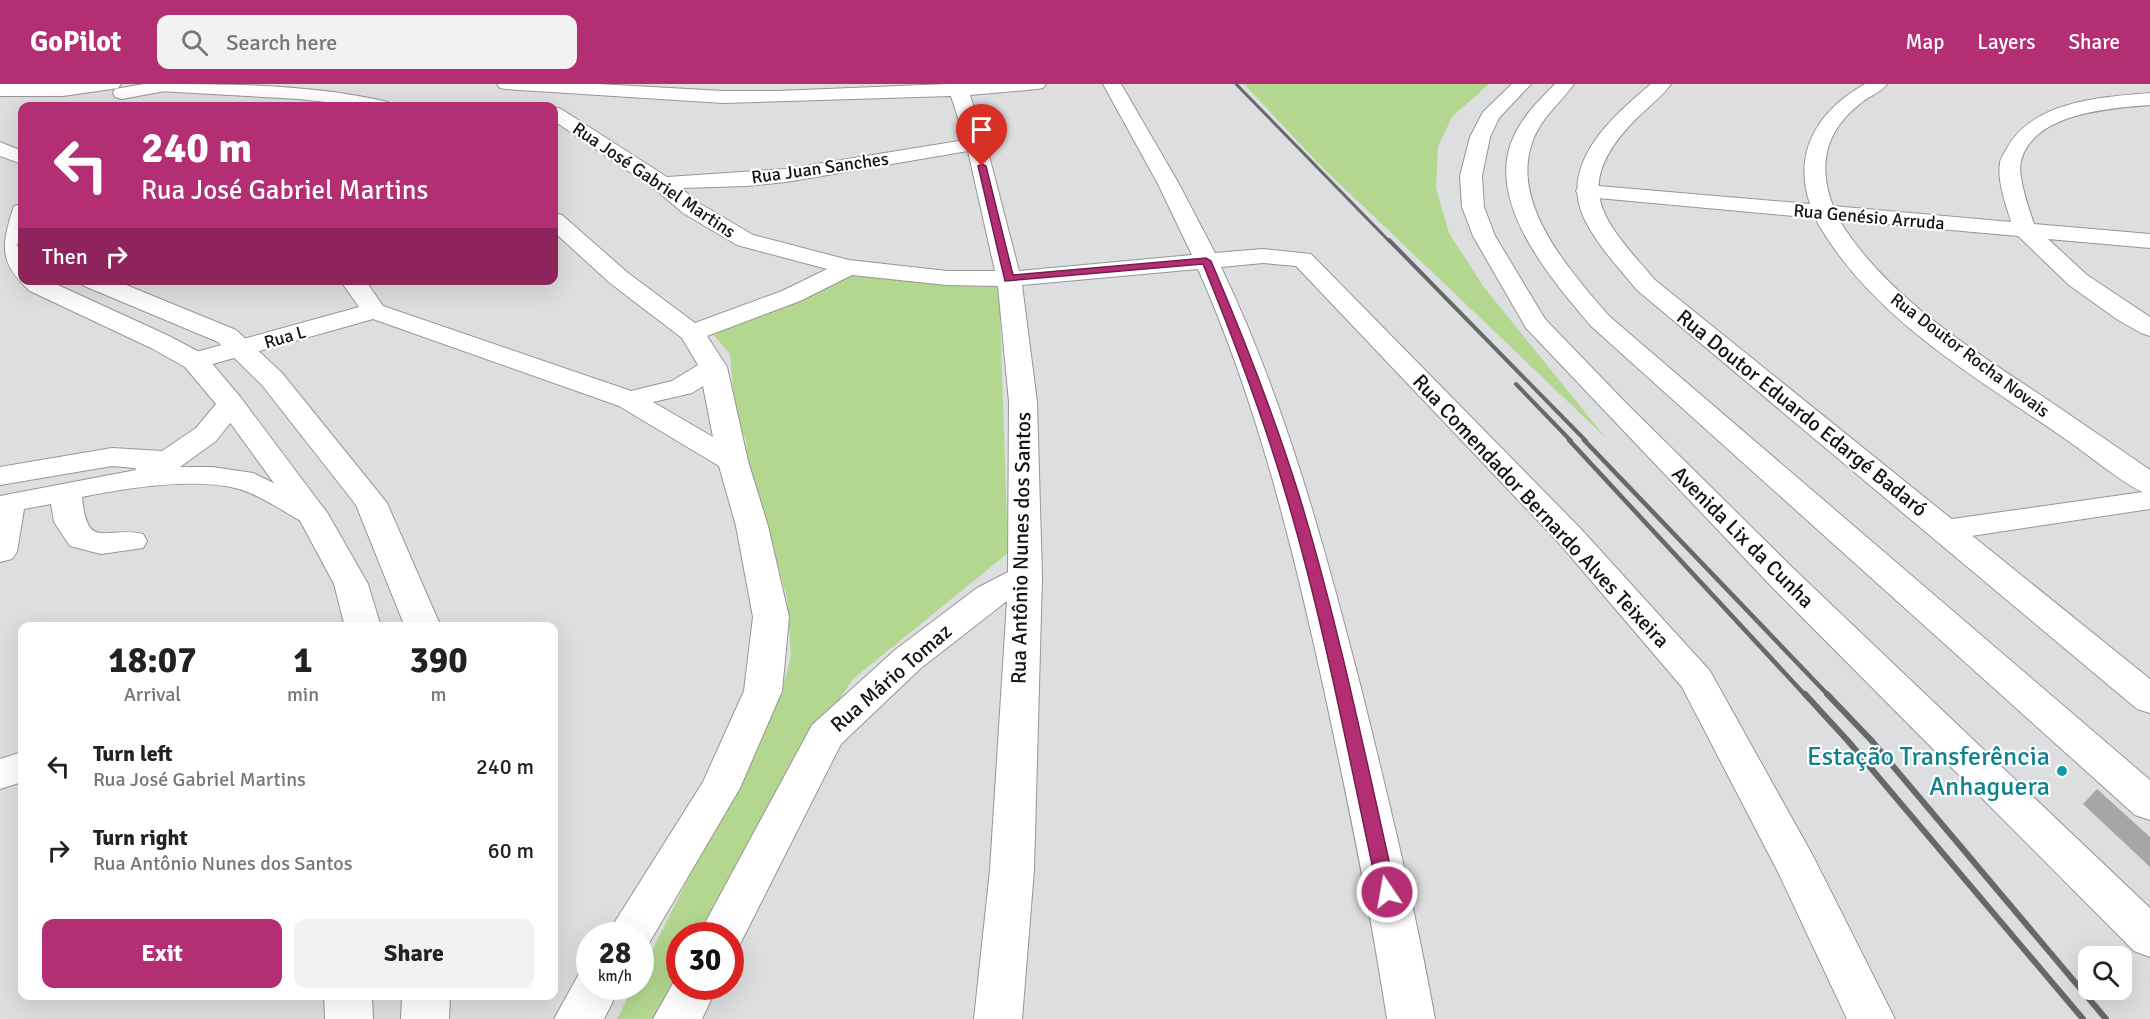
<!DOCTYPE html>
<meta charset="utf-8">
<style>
:root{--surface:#fff;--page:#f2f2f2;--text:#222;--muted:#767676;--accent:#b32e73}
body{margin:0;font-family:Signika,sans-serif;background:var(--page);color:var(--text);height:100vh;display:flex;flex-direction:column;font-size:22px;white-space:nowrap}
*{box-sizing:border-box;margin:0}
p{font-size:20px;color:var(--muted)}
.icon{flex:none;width:33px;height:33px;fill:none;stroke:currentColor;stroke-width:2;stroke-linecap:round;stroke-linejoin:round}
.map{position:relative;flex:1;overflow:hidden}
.drawer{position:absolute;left:18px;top:538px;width:540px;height:378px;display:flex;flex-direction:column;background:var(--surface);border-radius:12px;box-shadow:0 6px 24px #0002}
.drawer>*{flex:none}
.guide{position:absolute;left:18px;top:18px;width:540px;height:183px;border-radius:12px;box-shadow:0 6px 24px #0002;background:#b32e73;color:#fff;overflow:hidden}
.controls{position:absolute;left:2078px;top:862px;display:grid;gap:12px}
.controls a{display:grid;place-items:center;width:54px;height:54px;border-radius:12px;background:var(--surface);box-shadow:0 6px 24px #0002;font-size:30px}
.speed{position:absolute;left:576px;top:838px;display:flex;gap:12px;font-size:30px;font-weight:700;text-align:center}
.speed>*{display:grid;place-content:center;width:78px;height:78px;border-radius:50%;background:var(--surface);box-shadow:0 6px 24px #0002;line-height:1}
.speed small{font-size:15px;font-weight:400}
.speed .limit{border:9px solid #d22;background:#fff;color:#111}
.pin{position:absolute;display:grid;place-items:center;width:51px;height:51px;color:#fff;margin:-62px -26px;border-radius:50% 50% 50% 0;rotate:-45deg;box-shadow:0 0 6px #0007}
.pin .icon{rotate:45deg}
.me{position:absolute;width:66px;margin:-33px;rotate:348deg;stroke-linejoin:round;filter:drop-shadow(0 0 4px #0008)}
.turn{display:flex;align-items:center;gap:21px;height:126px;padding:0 24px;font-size:27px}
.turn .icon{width:78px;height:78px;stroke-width:2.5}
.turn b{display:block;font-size:42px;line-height:51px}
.then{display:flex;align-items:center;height:57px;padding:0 24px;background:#0003;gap:12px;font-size:22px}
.eta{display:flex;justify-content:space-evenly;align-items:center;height:102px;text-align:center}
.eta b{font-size:36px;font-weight:700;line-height:42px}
.action{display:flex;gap:12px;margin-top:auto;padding:12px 24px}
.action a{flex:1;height:69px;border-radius:12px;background:var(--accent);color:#fff;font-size:24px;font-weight:700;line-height:69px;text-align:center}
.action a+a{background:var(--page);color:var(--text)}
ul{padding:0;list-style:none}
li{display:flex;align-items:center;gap:18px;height:84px;padding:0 24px}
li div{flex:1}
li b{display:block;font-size:22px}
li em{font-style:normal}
header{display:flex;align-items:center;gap:36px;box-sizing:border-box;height:84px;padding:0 30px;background:var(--accent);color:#fff}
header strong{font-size:28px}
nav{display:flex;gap:33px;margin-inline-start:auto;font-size:21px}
.search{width:420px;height:54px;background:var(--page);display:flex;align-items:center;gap:15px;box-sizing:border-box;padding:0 21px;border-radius:12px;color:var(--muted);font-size:22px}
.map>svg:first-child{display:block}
</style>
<header>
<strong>GoPilot</strong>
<div class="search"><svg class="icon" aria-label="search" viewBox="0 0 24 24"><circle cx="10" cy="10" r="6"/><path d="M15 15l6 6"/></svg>Search here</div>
<nav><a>Map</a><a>Layers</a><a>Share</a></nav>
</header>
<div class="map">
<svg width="2150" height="935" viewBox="0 0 2150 935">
<rect width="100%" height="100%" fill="#dddee0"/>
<!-- green -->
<g fill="#b3d78f">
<polygon points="1244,0 1489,0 1452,33 1438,63 1436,104 1449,149 1483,202 1606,354 1319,80"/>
<polygon points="865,188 999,199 1008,469 853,595 808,662 709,852 680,852 680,903 666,935 617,935 633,903 640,903 641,889 782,606 791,572 787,514 747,374 746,355 736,339 730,270 711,248 738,232"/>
</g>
<!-- building -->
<polygon fill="#a7a6a7" points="2097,705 2150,753 2150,783 2083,720"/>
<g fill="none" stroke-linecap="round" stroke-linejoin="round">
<defs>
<g id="minor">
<polygon points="0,0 121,0 118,4 112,5 63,12 0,12"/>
<path d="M150 0C229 0 311 0 388 18L390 22H362L299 15 158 7 152 6Z"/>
<path d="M497 0H598L723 7H778L948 0H1046L1043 4 1037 5 970 11 986 60 1019 187 1192 171 1158 100 1103 0H1121L1179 100 1215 169 1263 165 1311 170 1581 445 1710 587 1813 772 1895 935H1847L1778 788 1682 603 1559 459 1296 182 1263 179 1221 183C1285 317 1324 460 1361 604 1388 713 1415 823 1435 935H1387C1370 823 1347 712 1323 601 1292 460 1257 318 1198 185L1022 201 1037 318 1042 493 1034 786 1022 935H974L990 786 1007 517 921 584 841 660 737 866 730 868V852H698L812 641 895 566 977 504 1008 488 1009 318 998 202 947 201 852 191 800 217 707 252 727 283 748 377 768 442 789 533 782 607 740 704 645 866 640 867V852H606L703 698 744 607 753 533 736 442 719 382 619 322 373 235 195 285 185 283 182 277 185 271 359 223 340 196H365L383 222 631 307 672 297 698 281 682 254 610 199 554 148V129L562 131 628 189 695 239 782 207 827 185 737 161 683 129 655 105 554 37V23L561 25 667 93 786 85 965 56 951 12 723 19 506 5 500 4ZM968 67 995 187H947L849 176 753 151 699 119 681 104 747 102 786 98ZM703 302 713 353 653 318 692 309Z"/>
<path d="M1865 0H1887C1881 9 1869 12 1861 19 1826 46 1817 81 1833 122L2011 138C2006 120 1997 98 2000 79 2000 75 2004 70 2006 66 2031 17 2101 13 2150 9V21C2110 24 2033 29 2021 77 2017 92 2029 124 2034 140L2150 150V164L2048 155 2087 191 2150 233V252L2141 249 2118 236 2069 201 2018 152 1839 136C1885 210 1962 259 2033 306 2072 332 2111 359 2150 386V425L1945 456 1934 453 1929 446 1934 439 1945 436 2143 408C2128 403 2087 370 2071 359 1980 295 1870 235 1815 134L1587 113 1579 112 1576 107 1579 102 1587 101 1810 120C1792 67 1819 26 1865 0Z"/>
<polygon points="0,58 22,67 22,80 0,72"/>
<path d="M231 312 241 314 245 320 216 357 180 383H212L253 389 323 423 328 430 323 437 312 440 301 437C281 426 260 411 239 405 196 393 126 404 82 413 87 469 107 441 143 450L147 457 143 464 101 470 70 462 54 438 51 420 24 425 17 468 12 475 0 478V412L136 386 135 384 112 382 0 401V383L112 364 162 367 196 344 221 314Z"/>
<polygon points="22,668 22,698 0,705 0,675"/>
<polygon points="590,885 590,903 620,903 604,935 554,935 580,888"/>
<polygon points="680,887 680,903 717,903 702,935 653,935"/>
</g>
<g id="tertiary">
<path d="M64 0H94C88 8 66 12 57 10L54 6 57 2Z"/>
<polygon points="144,0 166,0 168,3 165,7 122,15 115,13 113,9 115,5"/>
<path d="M1651 0H1671C1661 14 1644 26 1632 39 1569 106 1606 139 1655 196L2150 595V629L2137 625 1637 206C1618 183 1596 160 1583 132 1560 78 1613 32 1651 0Z"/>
<path d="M22 120V149L17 161 22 172V196H47L169 252 205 271 241 314 328 430 368 500 381 543H345L334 500 297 431 221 326 185 283 151 264 30 207C0 180 0 164 14 122Z"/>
<polygon points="79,196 114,196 236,246 282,289 387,419 441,543 405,543 356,421 262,301 218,258 82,201"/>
<polygon points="324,912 372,912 373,935 325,935"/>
<polygon points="402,912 450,912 449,935 401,935"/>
</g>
<g id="trunk">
<polygon points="1512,0 1531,0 1499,34 1490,53 1482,92 1484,123 1495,152 1545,235 1626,319 1796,487 2150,824 2150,873 2134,867 1772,503 1526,244 1473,152 1462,123 1460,92 1470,53 1483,28"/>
<path d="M1555 0H1574C1559 21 1541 33 1532 59 1510 121 1572 189 1609 232L2150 696V736L2135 731 1591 242C1553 197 1488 123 1511 59 1520 35 1537 18 1555 0Z"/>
</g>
</defs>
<!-- minor casing -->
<use href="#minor" stroke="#969698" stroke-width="2"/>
<!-- tertiary casing -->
<use href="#tertiary" stroke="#969698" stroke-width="2"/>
<!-- trunk casing -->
<use href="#trunk" stroke="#969698" stroke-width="2"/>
<!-- minor -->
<use href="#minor" fill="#fff" fill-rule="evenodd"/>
<!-- tertiary -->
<use href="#tertiary" fill="#fff" fill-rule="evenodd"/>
<!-- trunk -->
<use href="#trunk" fill="#fff" fill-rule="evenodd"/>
<!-- rail-far3 -->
<polyline stroke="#676869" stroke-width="3" points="1236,0 1390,158"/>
<!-- rail-far2 -->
<g stroke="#676869" stroke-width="4">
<polyline points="1389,156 1586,357"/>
<polyline points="1516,300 1571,357"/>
</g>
<!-- rail-far1 -->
<g stroke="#676869" stroke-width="4.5">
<polyline points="1569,356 1806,612"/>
<polyline points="1584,356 1829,612"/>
</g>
<!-- rail -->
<g stroke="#676869" stroke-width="6">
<polyline points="1805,610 1848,657 2083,935"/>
<polyline points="1827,610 1871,656 2106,935"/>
</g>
</g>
<!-- route -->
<path fill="#b32e73" stroke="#741e4b" stroke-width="1.5" d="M982 80 986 82 1013 191 1206 174 1211 177C1244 254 1274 331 1299 411 1339 541 1366 676 1396 808L1394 814 1387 816 1381 814 1378 808C1349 676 1325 541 1286 411 1263 332 1234 256 1203 180L1005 197 978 82Z"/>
<!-- markers -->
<circle fill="#0f9aa8" stroke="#fff" stroke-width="2" cx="2062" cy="687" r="6"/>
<g text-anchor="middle" stroke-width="4.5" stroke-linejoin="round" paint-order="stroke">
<!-- far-street labels -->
<g font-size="18" fill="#131414" stroke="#fff">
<text transform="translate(820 84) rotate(-8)" y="6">Rua Juan Sanches</text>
<text transform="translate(654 96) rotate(34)" y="6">Rua José Gabriel Martins</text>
<text transform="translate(1869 133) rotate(5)" y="6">Rua Genésio Arruda</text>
<text transform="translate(285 253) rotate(-16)" y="6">Rua L</text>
<text transform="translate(1970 271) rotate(37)" y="6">Rua Doutor Rocha Novais</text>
</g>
<!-- street labels -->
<g font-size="21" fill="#131414" stroke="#fff">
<text transform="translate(1802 329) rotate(39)" y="7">Rua Doutor Eduardo Edargé Badaró</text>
<text transform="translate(1541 427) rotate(47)" y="7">Rua Comendador Bernardo Alves Teixeira</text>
<text transform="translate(1743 453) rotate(45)" y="7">Avenida Lix da Cunha</text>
<text transform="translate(1021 464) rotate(-89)" y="7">Rua Antônio Nunes dos Santos</text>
<text transform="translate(891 594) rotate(-41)" y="7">Rua Mário Tomaz</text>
</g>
<!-- near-culture labels -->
<g font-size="26" fill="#0d838f" stroke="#fff" text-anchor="end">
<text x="2050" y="681">Estação Transferência<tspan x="2050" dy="30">Anhaguera</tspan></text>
</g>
</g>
</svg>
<div class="controls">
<a><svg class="icon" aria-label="search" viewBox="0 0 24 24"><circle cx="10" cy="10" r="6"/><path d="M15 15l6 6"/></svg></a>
</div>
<div class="speed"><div>28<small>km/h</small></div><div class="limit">30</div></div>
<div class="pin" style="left:982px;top:82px;background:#d93025"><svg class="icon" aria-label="arrive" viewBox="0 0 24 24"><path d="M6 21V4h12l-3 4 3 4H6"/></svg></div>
<svg class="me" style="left:1387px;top:808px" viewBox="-20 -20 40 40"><circle r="17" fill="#b32e73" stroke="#fff" stroke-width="3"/><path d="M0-11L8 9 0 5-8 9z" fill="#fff"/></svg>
<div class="guide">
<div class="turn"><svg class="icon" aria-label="left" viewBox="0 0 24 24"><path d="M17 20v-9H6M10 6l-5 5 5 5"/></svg><div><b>240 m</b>Rua José Gabriel Martins</div></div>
<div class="then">Then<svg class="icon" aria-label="right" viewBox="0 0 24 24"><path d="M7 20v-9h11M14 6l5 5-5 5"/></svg></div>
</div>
<section class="drawer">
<div class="eta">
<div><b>18:07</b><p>Arrival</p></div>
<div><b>1</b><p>min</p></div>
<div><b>390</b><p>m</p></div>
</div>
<ul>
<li><svg class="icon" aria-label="left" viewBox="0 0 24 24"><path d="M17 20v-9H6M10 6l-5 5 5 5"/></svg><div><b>Turn left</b><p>Rua José Gabriel Martins</p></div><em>240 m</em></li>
<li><svg class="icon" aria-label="right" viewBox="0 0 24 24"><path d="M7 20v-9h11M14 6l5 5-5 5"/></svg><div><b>Turn right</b><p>Rua Antônio Nunes dos Santos</p></div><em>60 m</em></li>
</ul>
<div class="action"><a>Exit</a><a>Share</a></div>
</section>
</div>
